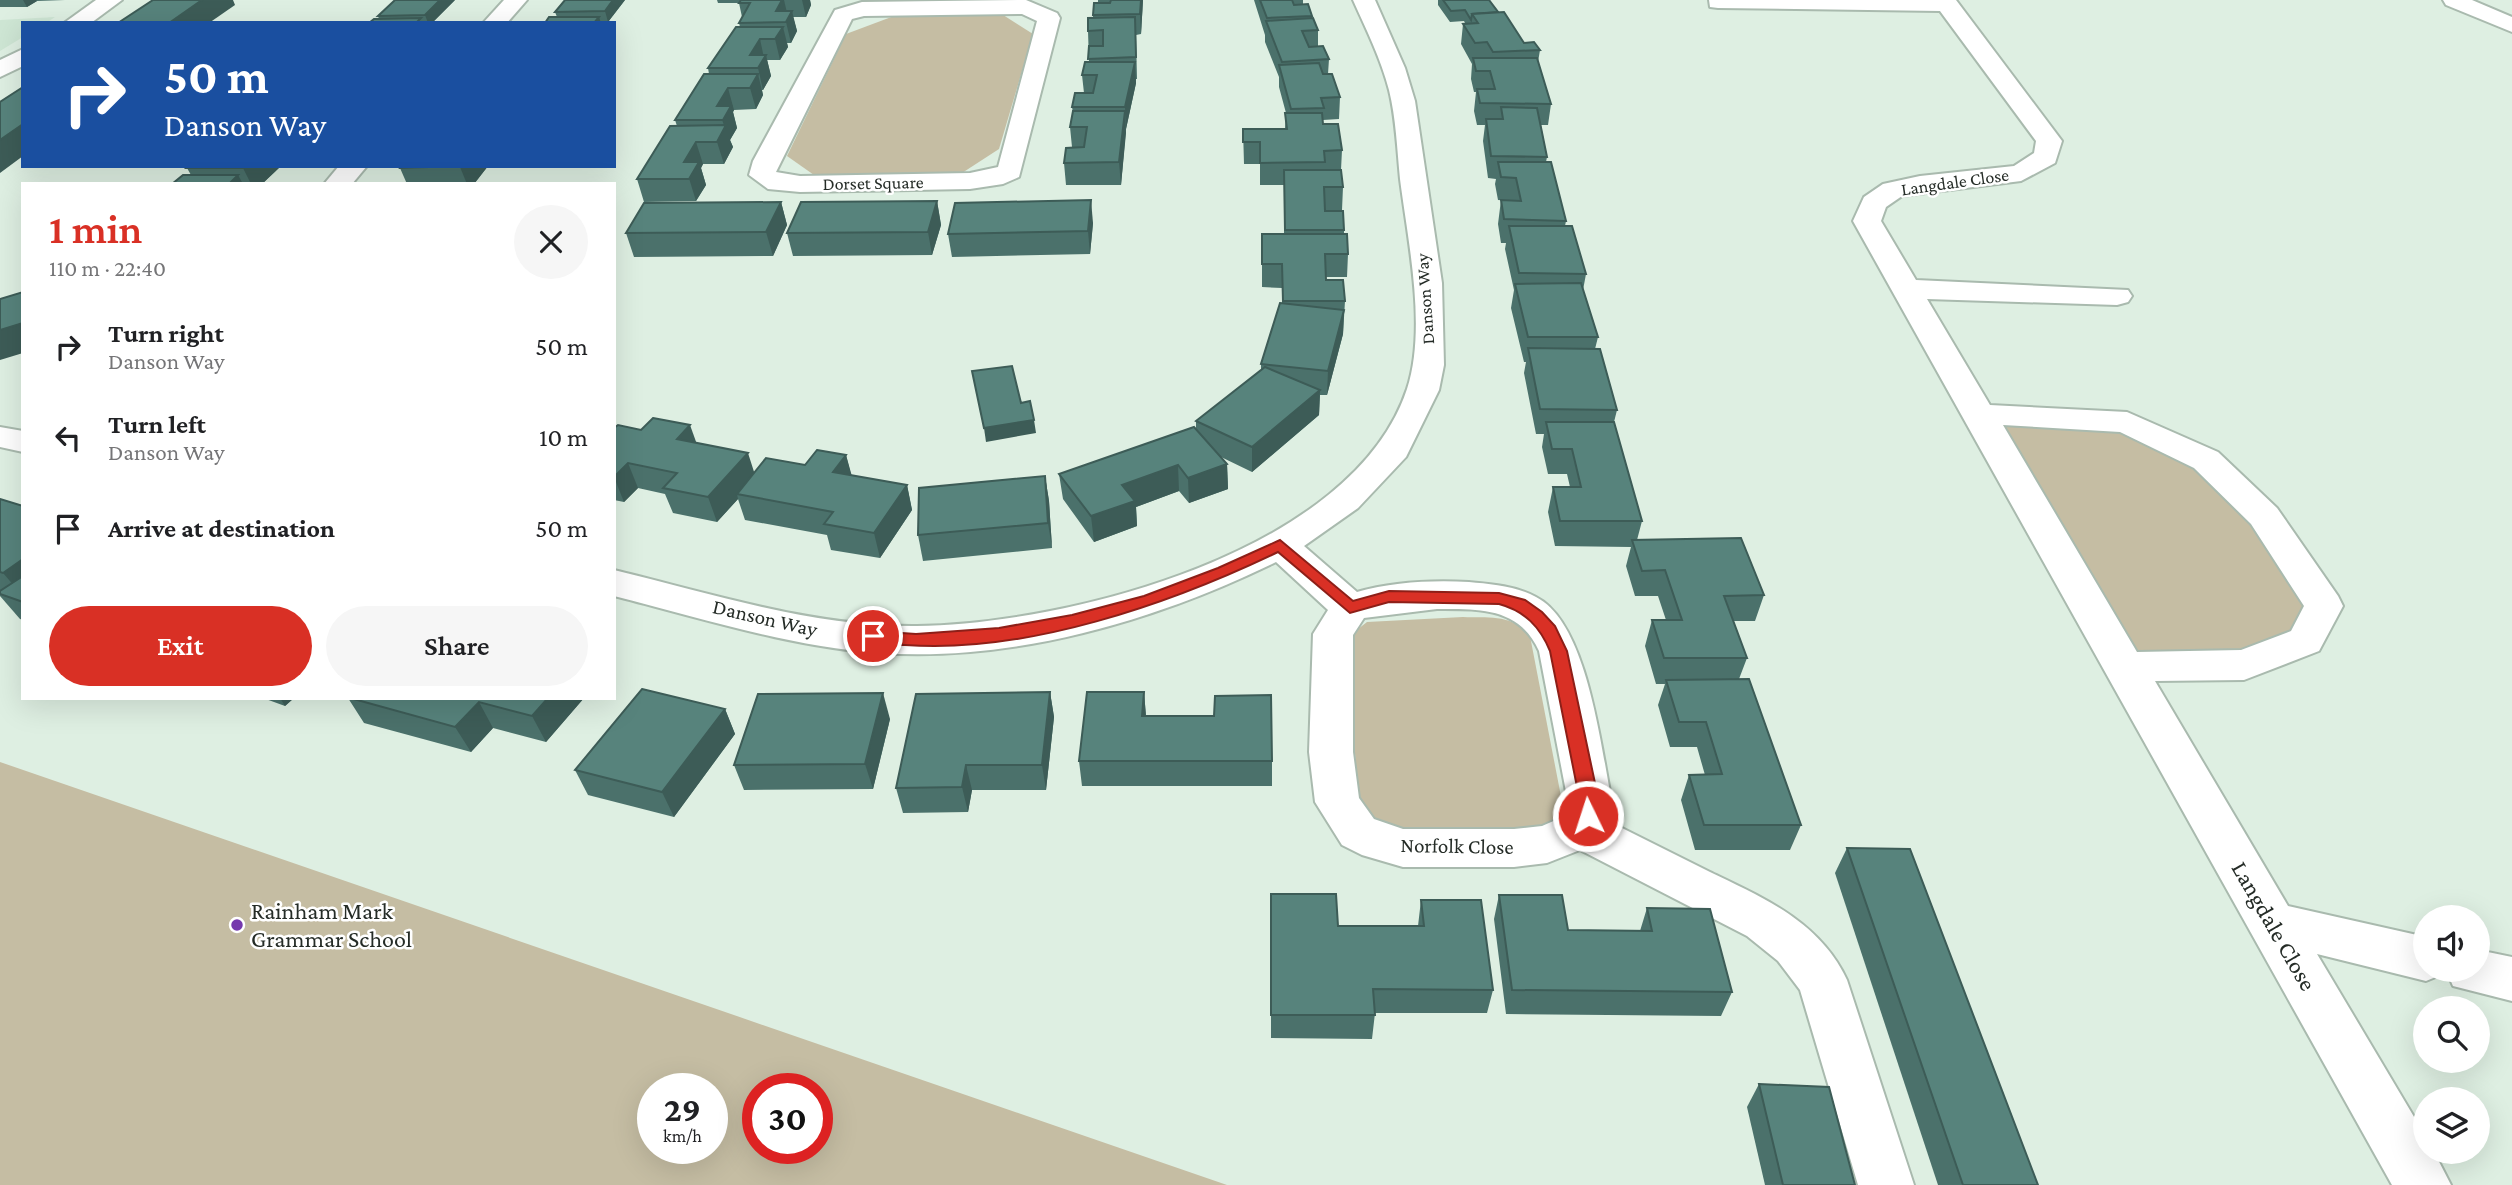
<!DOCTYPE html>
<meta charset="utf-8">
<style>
:root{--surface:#fff;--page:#f6f6f6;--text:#202124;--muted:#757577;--accent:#d93025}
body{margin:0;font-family:"Crimson Pro",serif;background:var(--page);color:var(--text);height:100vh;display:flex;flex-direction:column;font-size:26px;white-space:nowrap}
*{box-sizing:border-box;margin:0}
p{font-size:23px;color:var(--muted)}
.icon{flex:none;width:38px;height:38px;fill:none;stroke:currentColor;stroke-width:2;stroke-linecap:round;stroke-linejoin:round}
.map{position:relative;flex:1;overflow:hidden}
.panel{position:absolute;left:21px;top:182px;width:595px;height:518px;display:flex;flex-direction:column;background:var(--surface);border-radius:0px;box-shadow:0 7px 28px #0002}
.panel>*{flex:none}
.top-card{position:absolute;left:21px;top:21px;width:595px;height:147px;border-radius:0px;box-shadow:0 7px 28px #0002;background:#1a4fa0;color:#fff;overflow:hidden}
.fabs{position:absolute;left:2413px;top:905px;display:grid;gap:14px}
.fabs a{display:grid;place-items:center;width:77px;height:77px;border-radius:50%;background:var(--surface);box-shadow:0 7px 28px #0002;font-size:35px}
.speed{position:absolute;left:637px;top:1073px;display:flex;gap:14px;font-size:35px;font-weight:700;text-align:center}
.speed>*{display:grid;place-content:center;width:91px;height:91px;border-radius:50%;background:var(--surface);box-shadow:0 7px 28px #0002;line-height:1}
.speed small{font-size:18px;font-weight:400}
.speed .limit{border:10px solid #d22;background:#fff;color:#111}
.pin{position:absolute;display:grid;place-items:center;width:60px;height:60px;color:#fff;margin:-30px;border:4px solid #fff;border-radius:50%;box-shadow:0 2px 7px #0007}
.me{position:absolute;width:77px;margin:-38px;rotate:356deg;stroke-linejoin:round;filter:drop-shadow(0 0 5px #0008)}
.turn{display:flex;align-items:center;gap:24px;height:147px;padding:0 28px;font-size:32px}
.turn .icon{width:91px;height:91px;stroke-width:2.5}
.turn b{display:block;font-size:49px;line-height:60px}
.round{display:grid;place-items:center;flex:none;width:74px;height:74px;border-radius:37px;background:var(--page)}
.headline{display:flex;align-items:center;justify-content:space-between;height:119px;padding:0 28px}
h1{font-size:42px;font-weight:600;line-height:52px;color:var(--accent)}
.primary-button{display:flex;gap:14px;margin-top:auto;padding:14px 28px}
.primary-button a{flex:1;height:80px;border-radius:42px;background:var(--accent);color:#fff;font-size:28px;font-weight:600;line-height:80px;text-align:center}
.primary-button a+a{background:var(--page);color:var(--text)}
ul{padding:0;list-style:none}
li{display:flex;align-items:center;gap:21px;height:91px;padding:0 28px}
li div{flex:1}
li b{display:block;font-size:26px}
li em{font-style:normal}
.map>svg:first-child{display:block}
</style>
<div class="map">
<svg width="2512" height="1185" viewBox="0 0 2512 1185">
<rect width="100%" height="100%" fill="#deefe2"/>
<!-- built -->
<polygon fill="#cee6d4" points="55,17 46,23 23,23 23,37 0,51 0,20"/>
<!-- green -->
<g fill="#c5bda3" fill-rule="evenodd">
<polygon points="902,13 1000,13 1033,34 999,149 962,173 814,175 787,156 846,34"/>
<polygon points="1978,414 2127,422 2206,460 2324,606 2305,641 2124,667"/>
<path d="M1463 617C1489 618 1513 614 1530 636L1564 812 1561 821 1536 832 1415 834 1378 824 1358 803 1348 637 1367 622Z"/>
<path d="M0 762 1227 1185H0ZM653 1088H712V1148H653ZM758 1088H817V1148H758Z"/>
</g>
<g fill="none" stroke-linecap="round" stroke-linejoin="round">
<defs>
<g id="minor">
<polygon points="96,0 122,0 91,23 64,23"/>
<polygon points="504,0 527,0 507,23 483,23"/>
<path d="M1026 0 1057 13 1060 18 1019 177 1003 184 970 189 800 192 768 189 749 175 753 161 835 10 862 2ZM1022 14 1037 21 998 167 970 173 800 176 776 172 852 19 864 16Z"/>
<path d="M1353 0H1375L1405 68 1415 101 1442 283 1444 365 1439 390 1406 457 1358 508 1304 546 1357 592C1392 582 1432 580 1469 582 1491 584 1516 586 1536 597 1588 623 1601 749 1612 802L1608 821C1642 838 1676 855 1710 872 1764 898 1820 922 1847 980L1914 1185H1858L1800 990 1778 961 1747 936 1580 850 1547 863 1514 867H1403L1362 855 1342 845 1315 802 1309 752 1313 634 1328 610 1276 562C1155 621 1015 662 880 653 790 647 701 618 614 596V570C713 594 814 627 917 626 1069 624 1353 552 1407 389 1427 328 1408 242 1400 179 1397 149 1396 118 1389 90 1381 59 1366 29 1353 0ZM1437 609C1479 609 1519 607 1539 651L1568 802 1565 816 1542 826 1514 829H1403L1374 819 1359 798 1353 752V635L1364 618Z"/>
<path d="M1709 0H1956L2062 141 2055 163 2021 181 1902 196 1886 207 1881 221 1916 280 2128 290 2132 296 2128 302 2117 305 1927 299 1990 405 2127 412 2218 452 2277 508 2338 596 2343 606 2319 651 2244 680 2155 681 2288 906 2426 937V970H2446L2443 974 2426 981 2317 954 2426 1137V1152H2434L2451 1185H2392L1853 221 1864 197 1883 184 1920 176 2014 166 2034 153 2036 141 1940 11 1718 8 1710 7ZM2003 425 2120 432 2194 468 2251 524 2304 606 2291 631 2241 650 2137 652Z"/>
<polygon points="2443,0 2472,0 2512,17 2512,32 2446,5"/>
<polygon points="23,49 23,66 0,77 0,60"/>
<polygon points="339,166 367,166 352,184 324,184"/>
<polygon points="0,427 23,431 23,452 0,447"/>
<polygon points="2478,950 2512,957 2512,1001 2453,986 2446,970 2478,970"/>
</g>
</defs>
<!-- minor casing -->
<use href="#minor" stroke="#a9baae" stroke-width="4"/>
<!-- minor -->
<use href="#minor" fill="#fff" fill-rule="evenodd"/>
</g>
<!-- wall -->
<g fill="#4b716b">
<polygon points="0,0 65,0 37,1 27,7 0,7"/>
<polygon points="455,0 432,23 369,23 379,19 378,16"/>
<polygon points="625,0 608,22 557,17 555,12"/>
<polygon points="717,0 810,0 811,5 806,17 793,17 797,31 791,43 787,43 788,47 780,60 767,60 771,76 763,90 762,90 763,95 756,109 734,110 733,112 737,128 730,140 733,147 724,164 703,164 701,168 706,185 696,201 644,202 637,179 677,126 675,120 709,74 708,68 740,27 739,23 742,17 739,3 718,3"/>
<polygon points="1098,0 1143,0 1141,34 1136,35 1137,79 1136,79 1136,83 1126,129 1121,185 1066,185 1064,163 1072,147 1070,127 1073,113 1072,107 1084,93 1082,75 1089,62 1088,31 1093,18 1093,15 1098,3"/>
<polygon points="1254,0 1303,0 1303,4 1312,16 1312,18 1318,30 1318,47 1329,59 1328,74 1340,97 1339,119 1323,120 1323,124 1342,150 1341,170 1343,187 1342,210 1325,210 1344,230 1344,234 1348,254 1347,277 1326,277 1326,280 1345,301 1343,334 1327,395 1320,395 1319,415 1252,472 1221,457 1227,464 1228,489 1189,503 1179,491 1136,507 1137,526 1094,542 1063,499 1059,474 1196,430 1196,421 1261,370 1261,364 1282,303 1282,288 1262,287 1262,234 1284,234 1284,185 1260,185 1260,164 1244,164 1243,129 1285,129 1286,113 1279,87 1279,77 1265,42 1265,35"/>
<polygon points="1438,0 1489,0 1524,43 1540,50 1538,62 1551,104 1548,125 1541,125 1547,157 1546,162 1566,221 1565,226 1586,274 1583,290 1598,337 1595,349 1617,410 1614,422 1642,521 1637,540 1764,595 1755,621 1733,621 1747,658 1739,679 1801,825 1790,850 1695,850 1681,800 1689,775 1705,775 1697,747 1670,747 1658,705 1665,684 1656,684 1645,646 1652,620 1666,620 1658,596 1635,596 1626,566 1631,547 1555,546 1548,512 1553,487 1570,487 1567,474 1548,474 1542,447 1544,434 1536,434 1524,373 1526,362 1524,362 1511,308 1514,290 1505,249 1506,243 1501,243 1498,224 1501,200 1513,201 1498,200 1495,184 1496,179 1488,178 1483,141 1485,125 1477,125 1474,111 1476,92 1474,92 1471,79 1472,64 1461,44 1463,24 1465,23 1464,21 1450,22 1438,5"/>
<polygon points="190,166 281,166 262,184 172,184 191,175 187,168"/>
<polygon points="488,166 474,184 407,184 400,168"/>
<polygon points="937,201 941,225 932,255 793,256 787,233"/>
<polygon points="781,202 787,225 773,256 634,257 626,233"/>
<polygon points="1093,223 1090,254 952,257 948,234"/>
<polygon points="614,428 697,443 754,473 805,465 846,455 851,475 907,485 912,510 880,558 831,550 827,535 745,520 738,499 717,522 673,513 665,494 638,488 624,502 614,500"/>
<polygon points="1045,476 1049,501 1052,548 923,561 918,535"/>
<polygon points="0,499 23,506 23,620 20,619 0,596"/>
<polygon points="1050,692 1054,717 1046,790 972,790 968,812 903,813 896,788"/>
<polygon points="1144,692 1146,716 1272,761 1272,786 1082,786 1079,761"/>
<polygon points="263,698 294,698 285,706"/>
<polygon points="348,698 584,698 546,742 493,728 471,752 364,723"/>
<polygon points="725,709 735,734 674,817 588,795 575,770"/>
<polygon points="890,719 873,789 744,790 734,765"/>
<polygon points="1847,848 2038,1185 1938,1185 1835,873"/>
<polygon points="1271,894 1338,926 1418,926 1421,900 1493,990 1487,1013 1375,1013 1372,1039 1271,1038"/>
<polygon points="1499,895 1568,930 1640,931 1647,908 1732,992 1721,1016 1506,1014 1494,919"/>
<polygon points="1759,1084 1855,1185 1765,1185 1747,1107"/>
</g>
<!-- shaded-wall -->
<g fill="#3d5c57">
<polygon points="23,0 36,0 37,1 27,7"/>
<polygon points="202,0 233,0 235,5 209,23 169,23"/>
<polygon points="440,0 455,0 432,23 428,23 425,15"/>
<polygon points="613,0 625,0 608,22 605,11"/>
<polygon points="782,0 784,0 788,17 776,11"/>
<polygon points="802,0 810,0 811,5 806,17"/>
<polygon points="1141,0 1143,0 1141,34 1140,14"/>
<polygon points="792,11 797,31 791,43 786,22"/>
<polygon points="599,17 601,23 594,23"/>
<polygon points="783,27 788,47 780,60 775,39"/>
<polygon points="760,39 764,58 766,55 771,76 763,90 758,68 750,55"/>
<polygon points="1135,62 1136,83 1126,129 1125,107"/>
<polygon points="758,74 763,95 756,109 750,88"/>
<polygon points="728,88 734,110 733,112 737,128 730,140 733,147 724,164 717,142 725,128 717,106"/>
<polygon points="1125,111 1126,133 1121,185 1119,162"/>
<polygon points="23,124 23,156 0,173 0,140"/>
<polygon points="696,142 703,164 701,168 706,185 696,201 684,162"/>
<polygon points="245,166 281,166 262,184 251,184 243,168"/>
<polygon points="460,166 488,166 474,184 467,184 460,167"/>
<polygon points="238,175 243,184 229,184"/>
<polygon points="1091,200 1093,223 1090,254 1088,231"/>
<polygon points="937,201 941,225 932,255 928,232"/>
<polygon points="781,202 787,225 773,256 766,232"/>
<polygon points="1344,310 1343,334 1327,395 1328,371"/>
<polygon points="23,323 23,353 0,360 0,330"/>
<polygon points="1320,390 1319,415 1252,472 1252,447"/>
<polygon points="1034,420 1036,433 986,442 984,428"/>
<polygon points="690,425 699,450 677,439"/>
<polygon points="748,453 756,478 737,494 738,499 717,522 708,497"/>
<polygon points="846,455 853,480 833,472"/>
<polygon points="628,463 638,488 624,502 614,477"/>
<polygon points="1227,464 1228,489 1189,503 1188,478"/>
<polygon points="1178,465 1179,491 1136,507 1137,526 1094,542 1091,516 1122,485"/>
<polygon points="1045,476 1049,501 1052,548 1048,523"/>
<polygon points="907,485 912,510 880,558 874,533"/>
<polygon points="23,559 23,596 3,573"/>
<polygon points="1050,692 1054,717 1046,790 1042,765"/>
<polygon points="1144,692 1146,717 1142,716"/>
<polygon points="883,693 890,719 873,789 865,764"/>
<polygon points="280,698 294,698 285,706"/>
<polygon points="548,698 584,698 546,742 532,716"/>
<polygon points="479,702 493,728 471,752 455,727"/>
<polygon points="725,709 735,734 674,817 662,792"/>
<polygon points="966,765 972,790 968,812 962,787"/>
</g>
<!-- building -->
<g fill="#57837c" stroke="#3d5c57" stroke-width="2">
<polygon points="153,0 202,0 169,23 118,23"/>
<polygon points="395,0 440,0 425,15 378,16"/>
<polygon points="565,0 613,0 605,11 555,12"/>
<polygon points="741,0 782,0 776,11 792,11 786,22 739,23 750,3 739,3"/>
<polygon points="1111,0 1141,0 1140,14 1093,15 1094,3 1110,3"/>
<polygon points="1260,0 1292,0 1294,5 1308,4 1312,16 1267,18"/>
<polygon points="1443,0 1489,0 1498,12 1472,14 1471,20 1465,10 1451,11"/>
<polygon points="1504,12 1524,43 1534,42 1540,50 1493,52 1487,42 1475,43 1463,24 1478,23 1472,14"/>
<polygon points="549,17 599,17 594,23 545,23"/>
<polygon points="1135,17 1136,57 1088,59 1089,46 1103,46 1103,30 1088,31 1088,18"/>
<polygon points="421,18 416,23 369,23 374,19"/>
<polygon points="1313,18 1318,30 1302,31 1309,47 1323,46 1329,59 1282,62 1266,21"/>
<polygon points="736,27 783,27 775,39 760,39 750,55 766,55 758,68 708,68"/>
<polygon points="1473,58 1537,58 1551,104 1480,103 1477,89 1495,89 1490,71 1476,71"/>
<polygon points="1085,62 1135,62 1125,107 1072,107 1075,93 1093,93 1097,75 1082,75"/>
<polygon points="1319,63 1323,74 1332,74 1340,97 1321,98 1324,108 1291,109 1279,65"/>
<polygon points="704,74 758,74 750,88 728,88 717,106 731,106 723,120 675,120"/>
<polygon points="23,87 23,124 0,140 0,102"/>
<polygon points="1501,107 1537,108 1547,157 1491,156 1486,119 1503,119"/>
<polygon points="1073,111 1125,111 1119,162 1064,163 1066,148 1084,147 1087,127 1070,127"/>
<polygon points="1285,113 1322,113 1323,124 1338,124 1342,150 1324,151 1325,162 1260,163 1260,142 1243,142 1243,129 1287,129"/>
<polygon points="726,125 717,142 696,142 684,162 699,162 689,179 637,179 670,126"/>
<polygon points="1498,162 1551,162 1566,221 1504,219 1501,200 1521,201 1516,178 1501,177"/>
<polygon points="190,166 245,166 243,168 187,168"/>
<polygon points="401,166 460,166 400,168"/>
<polygon points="1284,170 1341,170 1343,187 1324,187 1325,211 1343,211 1344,230 1285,230"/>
<polygon points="183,175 238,175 229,184 172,184"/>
<polygon points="1091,200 1088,231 948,234 955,203"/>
<polygon points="937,201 928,232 787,233 801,202"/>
<polygon points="781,202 766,232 626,233 644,203"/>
<polygon points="1509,226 1572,226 1586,274 1519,273"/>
<polygon points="1262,234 1347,234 1348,254 1325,254 1326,280 1343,280 1345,301 1283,301 1282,264 1262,264"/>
<polygon points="1581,283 1598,337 1528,337 1515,284"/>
<polygon points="23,292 23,323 0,330 0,299"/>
<polygon points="1280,303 1344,310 1328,371 1261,364"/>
<polygon points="1528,348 1600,349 1617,410 1540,409"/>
<polygon points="1012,366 1021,403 1030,401 1034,420 984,428 972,371"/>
<polygon points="1265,367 1320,390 1252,447 1196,421"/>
<polygon points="653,418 690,425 677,439 748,453 708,497 663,488 677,473 628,463 614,477 614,428 618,425 641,430"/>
<polygon points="1546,422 1614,422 1642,521 1560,521 1553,487 1581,487 1572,449 1552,449"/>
<polygon points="1194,427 1227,464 1188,478 1178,465 1122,485 1135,501 1091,516 1059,474"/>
<polygon points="817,450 846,455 833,472 907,485 874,533 824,524 833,512 737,494 766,458 805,465"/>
<polygon points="1045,476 1048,523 918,535 919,488"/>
<polygon points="0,499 23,506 23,559 3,573 0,572"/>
<polygon points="1741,538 1764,595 1724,596 1747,658 1664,658 1652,620 1682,620 1665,570 1642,571 1632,540"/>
<polygon points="23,576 23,602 0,594 0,591"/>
<polygon points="1749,679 1801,825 1704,825 1689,775 1722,774 1706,722 1679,722 1666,680"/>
<polygon points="642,689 725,709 662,792 575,770"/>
<polygon points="1050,692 1042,765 966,765 962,787 896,788 916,694"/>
<polygon points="1087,692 1144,692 1142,716 1214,716 1215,696 1271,695 1272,761 1079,761"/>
<polygon points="883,693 865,764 734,765 758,694"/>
<polygon points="350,698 548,698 532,716 479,702 455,727"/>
<polygon points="1847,848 1910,849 2038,1185 1963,1185"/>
<polygon points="1271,894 1336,894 1338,926 1424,926 1421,900 1481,900 1493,990 1373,989 1375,1015 1271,1015"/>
<polygon points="1499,895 1562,895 1568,930 1652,931 1647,908 1710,909 1732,992 1512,990"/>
<polygon points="1759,1084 1829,1087 1855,1185 1783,1185"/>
</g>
<!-- route -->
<path fill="#d93025" stroke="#8d1f18" stroke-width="2" d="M1280 540 1353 601 1389 591 1499 593 1525 600 1542 612 1555 626 1567 651 1599 802 1594 822 1588 824 1578 816 1580 802 1550 651C1540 627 1525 611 1499 604L1389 602 1350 613 1278 552C1170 604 1026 654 905 645 893 644 871 647 865 636L873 631 916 634 999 628 1072 615 1144 596 1218 568Z"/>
<!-- markers -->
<circle fill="#7538ad" stroke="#fff" stroke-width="2.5" cx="237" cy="925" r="7"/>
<g text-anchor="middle" stroke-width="5" stroke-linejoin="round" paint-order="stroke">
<!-- far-street labels -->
<g font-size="18" fill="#252c27" stroke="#fff">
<text transform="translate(1955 182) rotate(-8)" y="6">Langdale Close</text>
<text transform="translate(873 183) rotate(-1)" y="6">Dorset Square</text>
<text transform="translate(1425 299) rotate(-94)" y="6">Danson Way</text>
</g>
<!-- street labels -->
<g font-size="21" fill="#252c27" stroke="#fff">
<text transform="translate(765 618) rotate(13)" y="7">Danson Way</text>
<text transform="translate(1457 846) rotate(1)" y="7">Norfolk Close</text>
</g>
<!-- near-poi labels -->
<g font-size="24" fill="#252c27" stroke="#fff" text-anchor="start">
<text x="251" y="919">Rainham Mark<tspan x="251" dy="28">Grammar School</tspan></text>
</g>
<!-- near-street labels -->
<g font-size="24" fill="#252c27" stroke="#fff">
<text transform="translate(2274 926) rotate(60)" y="8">Langdale Close</text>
</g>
</g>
</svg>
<div class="fabs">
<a><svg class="icon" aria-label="sound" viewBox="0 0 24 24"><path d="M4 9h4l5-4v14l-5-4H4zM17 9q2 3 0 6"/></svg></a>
<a><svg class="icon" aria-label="search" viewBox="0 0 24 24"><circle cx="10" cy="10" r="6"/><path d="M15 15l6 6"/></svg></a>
<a><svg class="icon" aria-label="layers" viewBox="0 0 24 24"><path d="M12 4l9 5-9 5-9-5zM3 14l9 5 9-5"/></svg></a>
</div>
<div class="speed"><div>29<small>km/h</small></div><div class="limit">30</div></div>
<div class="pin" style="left:873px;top:636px;background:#d93025"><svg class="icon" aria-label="arrive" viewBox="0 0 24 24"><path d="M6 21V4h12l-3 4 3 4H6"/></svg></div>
<svg class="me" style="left:1588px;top:816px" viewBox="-20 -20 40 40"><circle r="17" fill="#d93025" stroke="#fff" stroke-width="3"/><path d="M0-11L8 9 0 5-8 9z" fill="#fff"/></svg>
<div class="top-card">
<div class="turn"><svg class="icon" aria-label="right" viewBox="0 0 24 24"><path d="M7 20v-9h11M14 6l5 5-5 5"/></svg><div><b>50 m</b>Danson Way</div></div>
</div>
<section class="panel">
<div class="headline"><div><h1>1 min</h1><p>110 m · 22:40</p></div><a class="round"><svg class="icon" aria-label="close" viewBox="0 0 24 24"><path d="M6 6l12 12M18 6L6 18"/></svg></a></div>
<ul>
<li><svg class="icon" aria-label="right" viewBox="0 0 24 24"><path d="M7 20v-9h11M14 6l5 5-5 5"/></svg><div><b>Turn right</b><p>Danson Way</p></div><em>50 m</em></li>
<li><svg class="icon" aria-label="left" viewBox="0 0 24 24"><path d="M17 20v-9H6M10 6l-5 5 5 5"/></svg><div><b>Turn left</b><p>Danson Way</p></div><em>10 m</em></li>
<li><svg class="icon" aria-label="arrive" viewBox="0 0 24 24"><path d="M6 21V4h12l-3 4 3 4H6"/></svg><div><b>Arrive at destination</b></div><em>50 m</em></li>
</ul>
<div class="primary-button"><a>Exit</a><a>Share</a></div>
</section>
</div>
